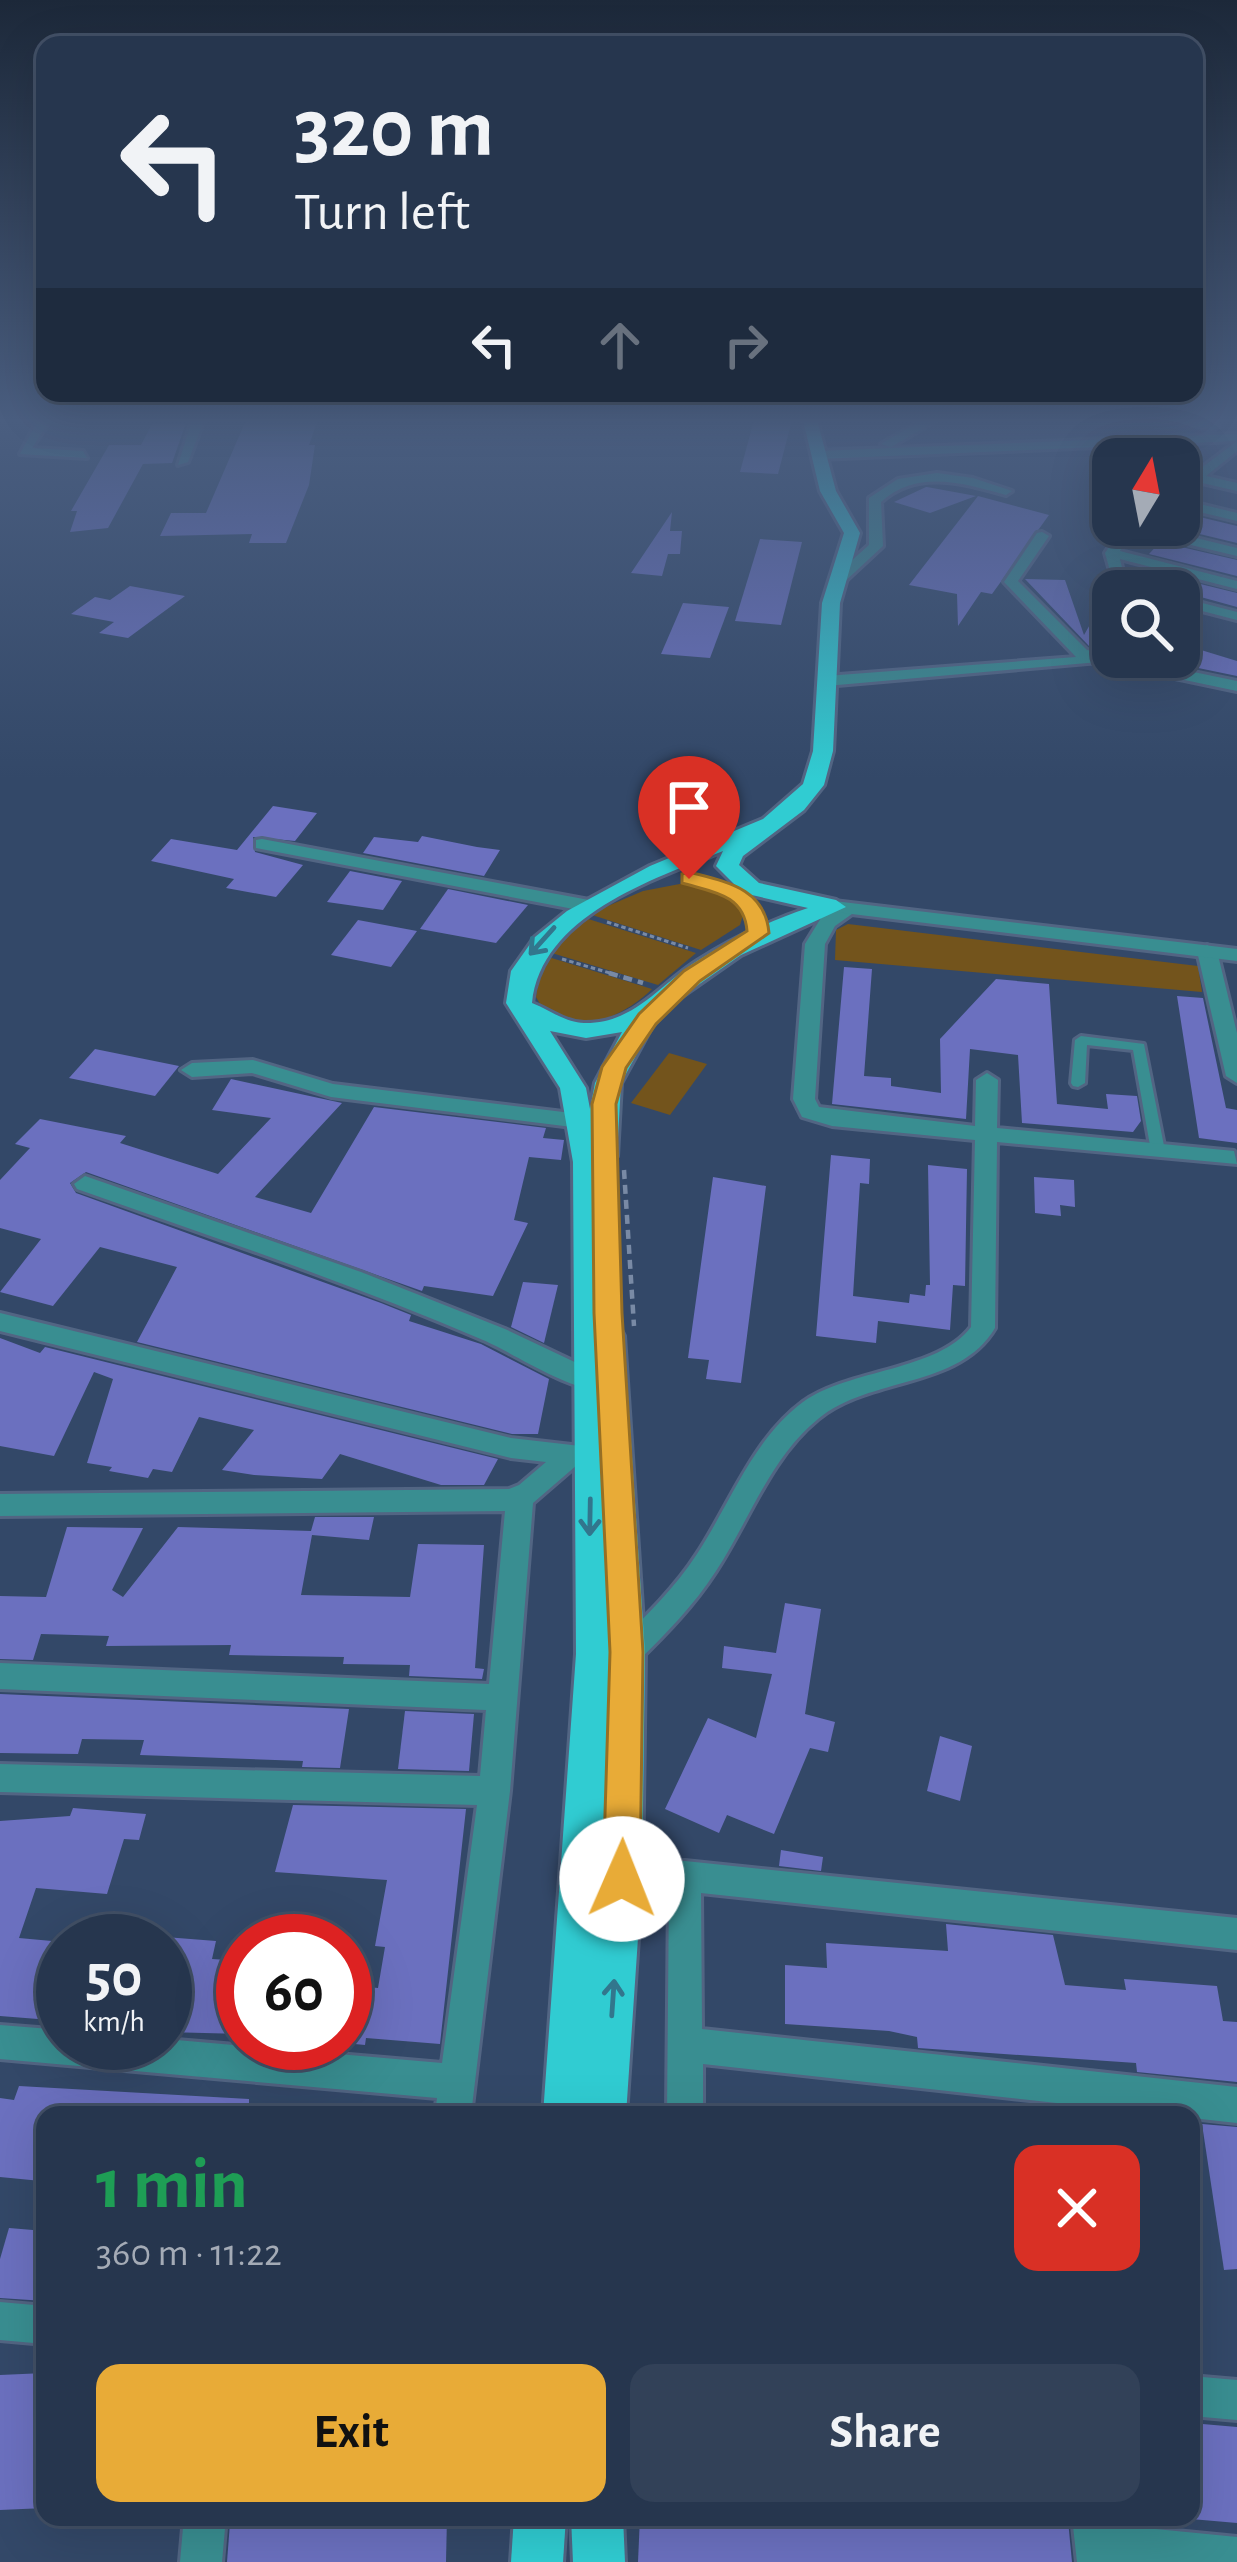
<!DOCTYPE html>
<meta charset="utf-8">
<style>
:root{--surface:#26364e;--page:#324158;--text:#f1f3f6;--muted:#a4abb6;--line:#425066;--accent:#e8ab37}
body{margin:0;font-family:"Alegreya Sans",sans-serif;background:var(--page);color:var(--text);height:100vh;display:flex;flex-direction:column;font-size:45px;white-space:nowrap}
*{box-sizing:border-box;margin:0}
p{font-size:39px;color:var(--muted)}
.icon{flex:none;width:66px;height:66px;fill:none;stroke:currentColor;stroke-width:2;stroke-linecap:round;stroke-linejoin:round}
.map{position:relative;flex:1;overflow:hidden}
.sheet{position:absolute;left:36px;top:2106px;width:1164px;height:420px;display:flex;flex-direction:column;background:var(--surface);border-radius:24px;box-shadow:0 12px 48px #0002,0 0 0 3px var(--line)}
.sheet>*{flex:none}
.top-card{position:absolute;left:36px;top:36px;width:1167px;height:366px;border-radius:24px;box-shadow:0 12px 48px #0002,0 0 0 3px var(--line);background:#26364e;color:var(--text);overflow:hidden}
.needle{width:78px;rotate:10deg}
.fabs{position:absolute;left:1092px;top:438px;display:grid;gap:24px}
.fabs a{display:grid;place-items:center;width:108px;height:108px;border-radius:24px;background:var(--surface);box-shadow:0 12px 48px #0002,0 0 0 3px var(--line);font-size:60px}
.speed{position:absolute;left:36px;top:1914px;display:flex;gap:24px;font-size:60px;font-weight:700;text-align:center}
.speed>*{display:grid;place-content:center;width:156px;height:156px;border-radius:50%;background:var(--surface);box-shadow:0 12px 48px #0002,0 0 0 3px var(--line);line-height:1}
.speed small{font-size:30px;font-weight:400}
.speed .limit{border:18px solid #d22;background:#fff;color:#111}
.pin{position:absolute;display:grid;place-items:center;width:102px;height:102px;color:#fff;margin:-123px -51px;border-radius:50% 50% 50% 0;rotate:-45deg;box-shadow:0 0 12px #0007}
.pin .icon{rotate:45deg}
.me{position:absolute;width:132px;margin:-66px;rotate:1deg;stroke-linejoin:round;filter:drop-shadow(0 0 9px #0008)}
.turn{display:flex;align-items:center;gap:42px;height:252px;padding:0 60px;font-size:54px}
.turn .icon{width:156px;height:156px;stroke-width:2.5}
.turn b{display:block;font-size:84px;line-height:102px}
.lanes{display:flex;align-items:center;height:114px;padding:0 60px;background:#0003;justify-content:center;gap:60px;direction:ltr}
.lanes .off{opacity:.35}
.round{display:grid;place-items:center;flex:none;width:126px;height:126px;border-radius:24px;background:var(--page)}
.summary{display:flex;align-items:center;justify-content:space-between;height:204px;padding:0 60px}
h1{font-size:72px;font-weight:600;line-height:90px;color:#1e9e55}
.cta{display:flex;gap:24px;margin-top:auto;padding:24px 60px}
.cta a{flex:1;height:138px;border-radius:24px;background:var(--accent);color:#111;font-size:48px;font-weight:600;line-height:138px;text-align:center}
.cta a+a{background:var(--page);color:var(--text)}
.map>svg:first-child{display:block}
</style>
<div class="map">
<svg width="1237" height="2562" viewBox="0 0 1237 2562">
<rect width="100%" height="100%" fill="#334868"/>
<!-- green -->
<g fill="#73541c">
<polygon points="690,882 724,889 744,912 740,925 701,950 589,914 643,891"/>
<polygon points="582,917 696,953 658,985 545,951"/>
<polygon points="848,924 1198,966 1202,992 835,960 836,930"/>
<path d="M542 955 652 989C624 1017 562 1047 536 997Z"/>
<polygon points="669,1053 707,1064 670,1115 631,1103"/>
</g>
<!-- building -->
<g fill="#6b70bf">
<polygon points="246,420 318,420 309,445 315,445 309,485 286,543 249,543 252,534 160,536 171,513 206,513"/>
<polygon points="754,420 792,420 778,474 740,472"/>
<polygon points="186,423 172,463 143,464 108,528 70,532 77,511 71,511 109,445 141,445 152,424"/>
<polygon points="926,487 927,487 976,496 930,513 894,502"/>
<polygon points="978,496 1049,515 992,594 981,592 958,626 957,594 909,585"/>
<polygon points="672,512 670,531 682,531 680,554 668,554 662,576 631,573"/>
<polygon points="1179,512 1237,526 1237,543 1179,529"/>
<polygon points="760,539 802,542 781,625 735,621"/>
<polygon points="1160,542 1237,560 1237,576 1149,554"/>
<polygon points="1135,568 1237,593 1237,607 1179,591 1154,591 1129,574"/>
<polygon points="1025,579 1065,580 1084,635 1112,586 1122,591 1113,591 1113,637 1106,649 1089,646"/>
<polygon points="130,586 185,596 128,638 99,633 114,622 71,614 95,597 110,600"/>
<polygon points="683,603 729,607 710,658 661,654"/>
<polygon points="1179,610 1190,612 1201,650 1237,661 1237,676 1179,664"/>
<polygon points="273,806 317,813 295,841 253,837 255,852 303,865 276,897 226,888 234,879 151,861 171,839 237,850"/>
<polygon points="422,836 477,847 500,850 484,876 363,853 374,837 418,842"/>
<polygon points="350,871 402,881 383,910 327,902"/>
<polygon points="448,889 528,905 496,943 420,929"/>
<polygon points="358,920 417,931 391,967 331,955"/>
<polygon points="844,967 872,969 864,1076 891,1078 891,1086 941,1093 940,1039 996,979 1049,984 1057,1104 1108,1109 1106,1094 1137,1096 1141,1121 1133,1132 1022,1123 1018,1055 970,1049 966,1119 832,1104"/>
<polygon points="1177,996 1203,998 1226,1108 1237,1110 1237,1143 1199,1138"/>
<polygon points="95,1049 179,1066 155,1096 69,1078"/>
<polygon points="231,1079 342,1103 255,1197 311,1213 374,1107 546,1128 543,1138 564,1140 561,1160 529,1157 514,1220 528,1223 493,1296 424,1286 422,1291 86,1172 70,1183 76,1193 381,1303 411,1315 409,1321 481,1344 549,1379 538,1434 512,1434 137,1342 177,1267 100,1247 53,1306 0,1292 41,1239 0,1228 0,1180 30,1148 15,1144 40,1119 126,1136 120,1143 218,1174 271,1118 212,1110"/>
<polygon points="831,1155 870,1159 869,1184 860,1183 853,1296 909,1303 910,1294 925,1296 926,1285 930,1285 928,1165 967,1169 965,1286 953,1285 950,1330 878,1321 876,1343 816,1336"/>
<polygon points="713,1177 766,1186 741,1383 706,1379 709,1360 688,1358"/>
<polygon points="1034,1177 1074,1180 1075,1207 1060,1205 1061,1216 1035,1213"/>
<polygon points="523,1282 558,1285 544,1343 511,1327"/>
<polygon points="0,1338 40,1353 45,1347 498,1459 484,1485 441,1485 340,1454 322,1479 254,1475 222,1470 254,1430 199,1417 172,1472 153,1469 148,1478 109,1471 112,1467 87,1463 113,1379 94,1372 54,1456 0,1446"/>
<polygon points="315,1517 374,1517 369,1540 312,1535 301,1595 410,1597 418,1544 484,1545 475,1668 484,1669 482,1679 409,1676 410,1665 343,1664 344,1657 229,1655 231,1645 106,1646 109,1636 41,1634 33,1660 0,1659 0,1596 46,1597 67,1527 143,1528 112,1590 123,1597 178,1527 311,1531"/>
<polygon points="785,1603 821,1609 805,1714 835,1722 828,1752 810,1748 774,1834 727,1815 719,1833 665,1809 708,1718 756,1738 772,1674 722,1668 724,1646 776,1653"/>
<polygon points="0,1694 349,1709 340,1768 302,1767 303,1761 140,1755 144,1740 82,1739 78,1754 0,1753"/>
<polygon points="405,1711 474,1714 469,1771 398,1769"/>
<polygon points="940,1736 972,1746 960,1801 927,1791"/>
<polygon points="293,1805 466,1809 440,2044 366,2038 365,2045 345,2043 345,1985 378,1988 385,1947 375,1946 387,1880 275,1872"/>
<polygon points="73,1808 146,1814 139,1840 124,1839 107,1894 36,1888 19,1938 63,1942 63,2021 0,2016 0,1821 70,1816"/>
<polygon points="781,1850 823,1857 821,1871 779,1866"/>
<polygon points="946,1924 1053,1935 1065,1985 1126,1990 1124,1979 1217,1986 1223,2021 1237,2022 1237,2082 1137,2072 1136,2063 918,2048 917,2037 889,2031 785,2024 785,1965 827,1968 826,1943 948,1951"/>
<polygon points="165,1937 216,1941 212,1959 243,1961 243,2034 165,2032"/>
<polygon points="19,2086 249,2099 249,2115 45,2115 41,2181 0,2177 0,2098 14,2100"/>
<polygon points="1202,2124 1237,2127 1237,2269 1224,2270"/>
<polygon points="9,2228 45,2231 45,2301 0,2298 0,2259"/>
<polygon points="45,2373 45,2508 0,2510 0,2375"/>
<polygon points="1191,2423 1237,2427 1237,2523 1191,2519"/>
<polygon points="346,2517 447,2517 446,2562 227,2562 230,2523"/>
<polygon points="640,2517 1068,2520 1072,2562 638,2562"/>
</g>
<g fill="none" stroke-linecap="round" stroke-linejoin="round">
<defs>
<polygon id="service" points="1081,1036 1144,1044 1165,1151 1163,1154 1158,1156 1151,1151 1133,1050 1087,1045 1085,1083 1078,1087 1073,1086 1071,1083 1075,1040"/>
<g id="minor">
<polygon points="38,420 50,420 32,448 83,451 87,458 20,454"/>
<polygon points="192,420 204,420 188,462 178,465"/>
<polygon points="922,420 937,420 891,447 881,444"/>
<polygon points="1179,420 1202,420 1219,426 1213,430"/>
<polygon points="1237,441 1237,451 1206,476 1237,483 1237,491 1198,482 1179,495 1179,485"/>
<path d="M937 473 973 478 1012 491 1006 495C963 483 917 469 881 502L883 546 841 585H831V579L869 545V498L898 479Z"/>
<polygon points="1179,499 1237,513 1237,521 1179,507"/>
<polygon points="1124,525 1143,525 1237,548 1237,556 1133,531 1120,551 1237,581 1237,589 1120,559 1124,576 1150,591 1132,591 1113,581 1105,553"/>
<polygon points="1042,532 1049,536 1018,581 1087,650 1237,681 1237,691 1099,662 826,686 818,681 826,676 1076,657 1004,582 1037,533"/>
<polygon points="1179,597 1237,612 1237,620 1179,605"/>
<polygon points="262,839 589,900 598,906 589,912 256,848 256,840"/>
<path d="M850 903 859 909 835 926 825 944 815 1099 819 1107 975 1126 976 1080 987 1073 998 1080 997 1128 1234 1151 1237 1164 997 1142 995 1328C959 1389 870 1376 818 1419 770 1458 749 1521 716 1571 694 1605 666 1634 637 1662L627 1666 617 1662 612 1653 617 1644C646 1616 675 1588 697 1554 730 1504 753 1439 803 1402 849 1369 938 1371 971 1327L975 1140 832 1126 802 1117 793 1099 805 944 821 918Z"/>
<polygon points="1207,945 1217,951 1237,1033 1237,1083 1226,1076 1197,951"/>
<polygon points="253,1060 333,1084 596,1116 607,1123 596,1130 331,1097 252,1073 192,1077 181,1070 192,1063"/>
<path d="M85 1176 361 1272 505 1329 600 1374 604 1381 600 1388C576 1395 508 1350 483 1340 350 1283 213 1237 77 1189L74 1184Z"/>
<polygon points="0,1313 511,1438 615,1450 619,1457 615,1464 577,1465 533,1503 510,1791 471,2115 435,2115 437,2098 0,2059 0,2025 63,2030 63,2043 165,2043 165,2039 442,2063 477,1805 0,1792 0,1764 480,1776 486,1710 0,1689 0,1663 489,1684 505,1511 0,1516 0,1494 509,1489 519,1485 546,1462 511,1458 0,1331"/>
<polygon points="685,1861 1237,1918 1237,1950 701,1893 702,2029 1237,2087 1237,2123 703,2064 703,2115 667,2115 669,1892 613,1894 602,1890 597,1879 602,1868 613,1864"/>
<polygon points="0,2302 45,2306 45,2344 0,2340"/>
<polygon points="1191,2376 1237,2380 1237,2420 1191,2416"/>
<polygon points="184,2517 226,2517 222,2562 180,2562"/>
<polygon points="1072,2517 1114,2517 1115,2525 1237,2537 1237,2562 1077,2562"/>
</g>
<g id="tertiary">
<polygon points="1237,434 1236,441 818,459 812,455 818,451"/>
<polygon points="834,901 1237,949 1237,961 827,911 825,907"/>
</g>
<g id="primary">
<path d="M803 420H817L836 491 860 533 840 603 833 751 824 785 804 810 743 856 739 865 759 883 836 900 846 907 741 955 678 999 652 1026 621 1083 617 1156 601 1165 605 1326 620 1328 624 1336 645 1653 642 1879 626 2115H543L576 1654 573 1162 560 1088 506 1003 511 971 535 937 567 911 650 866 763 819 803 784 813 751 822 603 844 533 820 491ZM723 851 716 866 743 893 808 908C769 921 732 939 697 961 659 985 634 1024 584 1023 564 1022 550 1010 532 1003 541 916 651 880 723 851ZM550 1031 586 1038 622 1032 595 1083 590 1109 586 1088Z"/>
<polygon points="514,2517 566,2517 563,2562 511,2562"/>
<polygon points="571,2517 623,2517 625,2562 573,2562"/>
</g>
</defs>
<!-- service casing -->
<use href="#service" stroke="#526583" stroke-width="6"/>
<!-- minor casing -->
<use href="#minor" stroke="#526583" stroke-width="6"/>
<!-- tertiary casing -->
<use href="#tertiary" stroke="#526583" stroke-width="6"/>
<!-- primary casing -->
<use href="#primary" stroke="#526583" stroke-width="6"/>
<!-- path-far1 -->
<g stroke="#798aa5" stroke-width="3" stroke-dasharray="4.5 3" stroke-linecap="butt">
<polyline points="607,922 688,948"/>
<polyline points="562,959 620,976"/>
</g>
<!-- path -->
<g stroke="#798aa5" stroke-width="4.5" stroke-dasharray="9 6" stroke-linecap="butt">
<polyline points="609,973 643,983"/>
<polyline points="624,1170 634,1326"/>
</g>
<!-- service -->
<use href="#service" fill="#398e91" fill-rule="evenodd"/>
<!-- minor -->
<use href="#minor" fill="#398e91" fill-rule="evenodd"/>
<!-- tertiary -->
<use href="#tertiary" fill="#398e91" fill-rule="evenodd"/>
<!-- primary -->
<use href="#primary" fill="#30ccd2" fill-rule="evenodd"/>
</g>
<!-- one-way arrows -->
<defs><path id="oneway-shaft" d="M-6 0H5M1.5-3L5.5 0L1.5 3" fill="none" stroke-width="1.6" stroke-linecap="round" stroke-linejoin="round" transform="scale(3)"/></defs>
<g stroke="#32768d">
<use href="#oneway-shaft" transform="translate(542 941) rotate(132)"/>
<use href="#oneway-shaft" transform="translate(590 1517) rotate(91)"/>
<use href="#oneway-shaft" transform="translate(613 1998) rotate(-86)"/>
</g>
<!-- sky -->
<linearGradient id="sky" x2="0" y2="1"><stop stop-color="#1c2839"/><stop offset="0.54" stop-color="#4a5e80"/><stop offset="1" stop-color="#4a5e80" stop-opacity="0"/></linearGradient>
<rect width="1237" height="779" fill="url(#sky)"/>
<!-- route -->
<path fill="#e8ab37" stroke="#976f24" stroke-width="3" d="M689 872C727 882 765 888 769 933L700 981 656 1024 626 1068 616 1104 622 1313 643 1652 640 1879 635 1891 622 1897 609 1891 603 1879 610 1652 594 1313 592 1104 602 1067 639 1014 684 971 747 931C744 894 712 892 682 883V874Z"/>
</svg>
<div class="fabs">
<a><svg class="needle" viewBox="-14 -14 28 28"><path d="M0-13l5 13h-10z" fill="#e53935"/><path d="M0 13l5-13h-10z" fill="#a4abb6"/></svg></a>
<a><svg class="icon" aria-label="search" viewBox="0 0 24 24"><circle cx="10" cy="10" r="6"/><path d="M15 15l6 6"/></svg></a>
</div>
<div class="speed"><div>50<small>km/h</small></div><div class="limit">60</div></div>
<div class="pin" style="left:689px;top:879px;background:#d93025"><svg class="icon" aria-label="arrive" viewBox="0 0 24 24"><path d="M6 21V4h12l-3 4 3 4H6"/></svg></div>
<svg class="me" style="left:622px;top:1879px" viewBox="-20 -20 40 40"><circle r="19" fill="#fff"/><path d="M0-13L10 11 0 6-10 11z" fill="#e8ab37"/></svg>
<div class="top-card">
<div class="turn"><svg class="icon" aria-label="left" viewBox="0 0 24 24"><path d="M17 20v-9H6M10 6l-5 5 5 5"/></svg><div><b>320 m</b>Turn left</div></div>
<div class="lanes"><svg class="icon" aria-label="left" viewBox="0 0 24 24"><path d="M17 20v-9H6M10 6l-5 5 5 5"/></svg><svg class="icon off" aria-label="ahead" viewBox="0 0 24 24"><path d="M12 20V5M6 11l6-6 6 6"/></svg><svg class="icon off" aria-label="right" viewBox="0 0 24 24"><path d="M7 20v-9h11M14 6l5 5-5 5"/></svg></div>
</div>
<section class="sheet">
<div class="summary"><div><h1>1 min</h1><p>360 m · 11:22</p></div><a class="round" style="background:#d93025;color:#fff"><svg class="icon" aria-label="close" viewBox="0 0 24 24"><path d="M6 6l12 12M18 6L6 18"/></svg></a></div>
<div class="cta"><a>Exit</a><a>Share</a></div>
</section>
</div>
